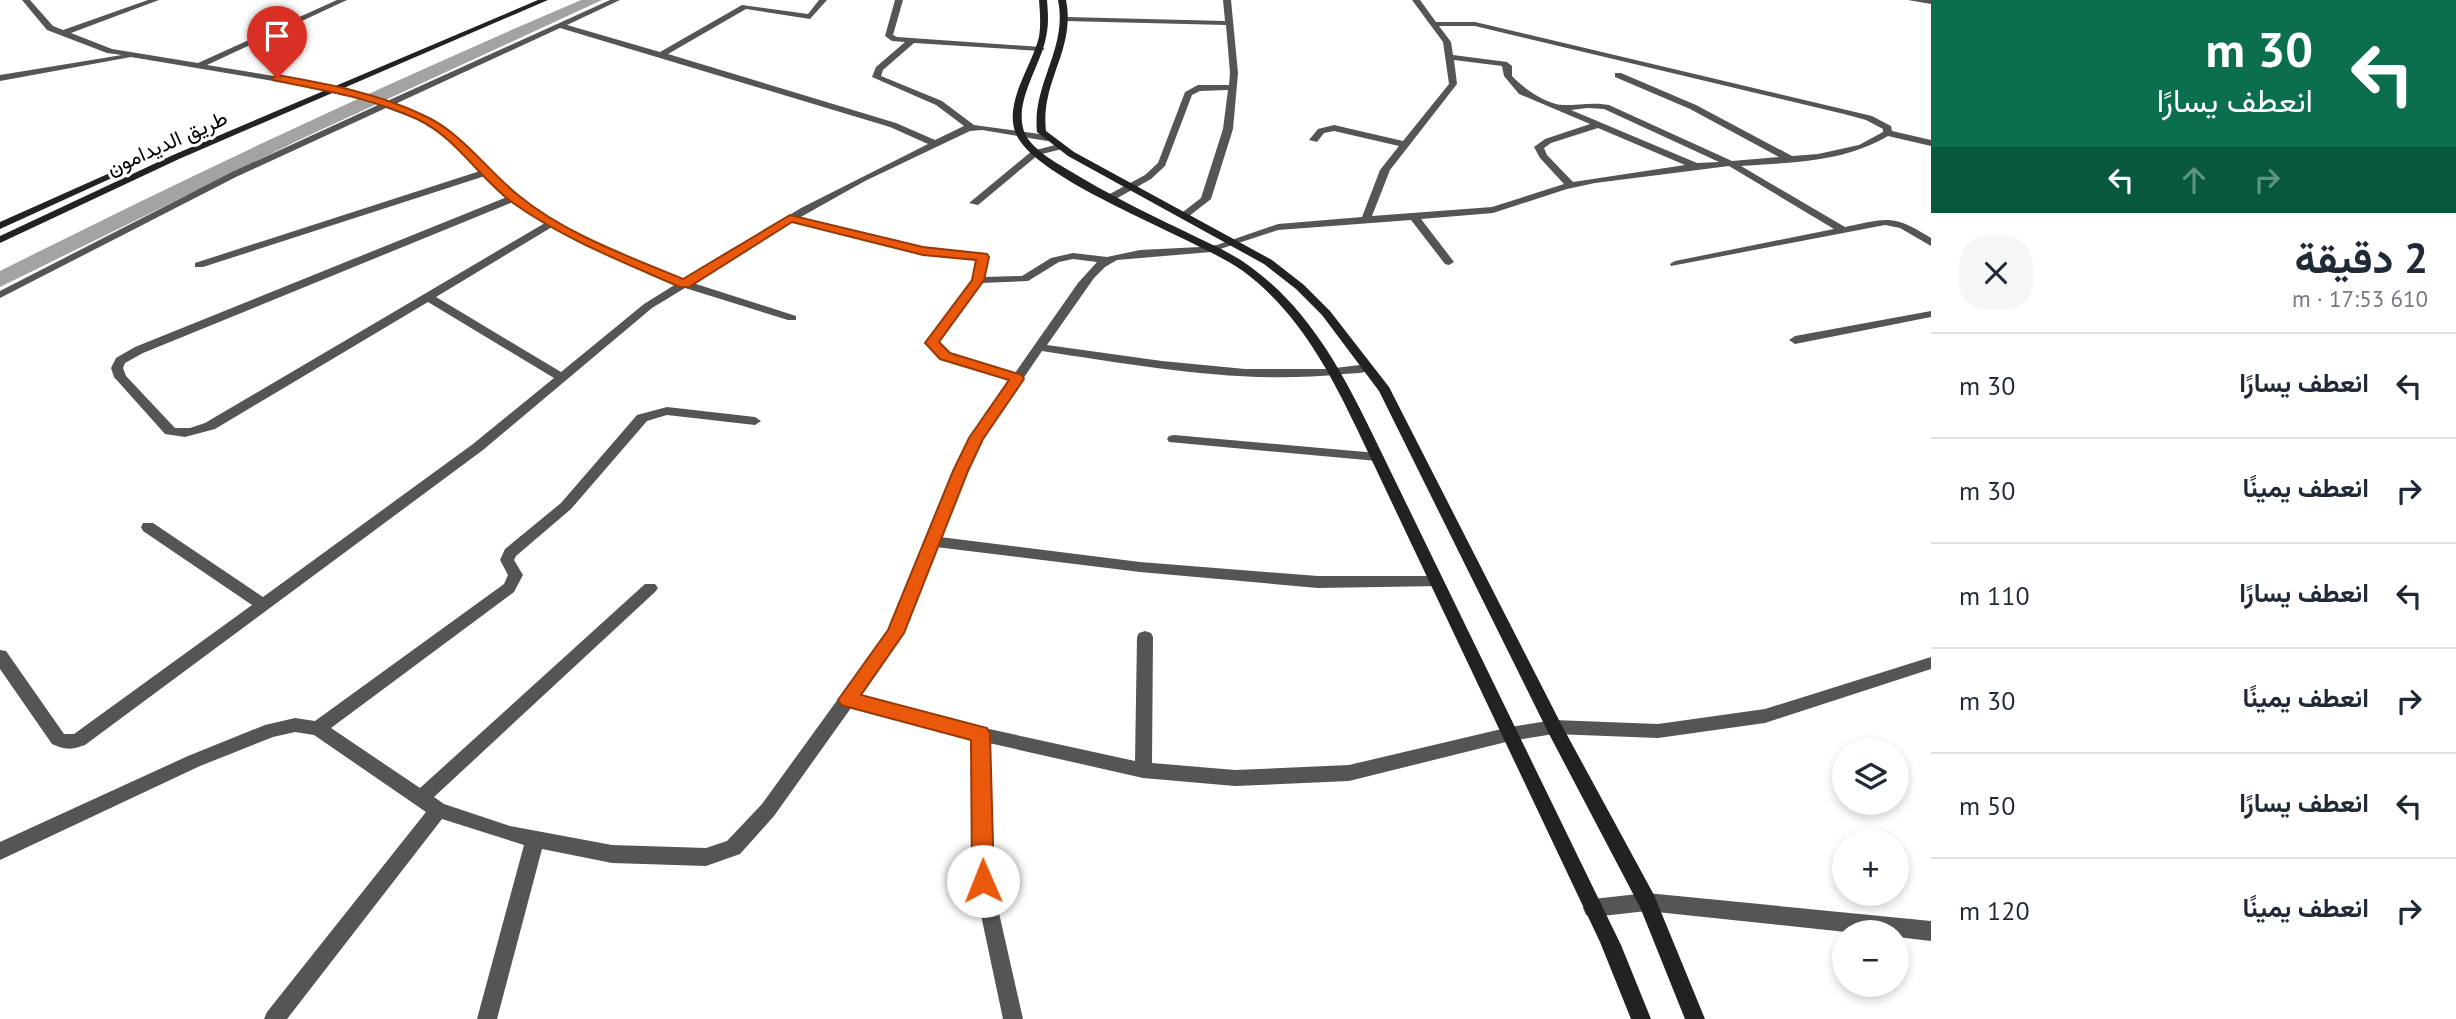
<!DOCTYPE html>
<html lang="ar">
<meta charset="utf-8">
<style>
:root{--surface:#fff;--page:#f6f6f7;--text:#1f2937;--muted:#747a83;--line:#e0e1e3}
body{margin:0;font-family:"PT Sans",Vazirmatn,sans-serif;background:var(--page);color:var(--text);direction:rtl;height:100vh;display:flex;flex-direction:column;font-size:26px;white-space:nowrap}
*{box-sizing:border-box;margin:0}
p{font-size:23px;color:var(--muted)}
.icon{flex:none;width:38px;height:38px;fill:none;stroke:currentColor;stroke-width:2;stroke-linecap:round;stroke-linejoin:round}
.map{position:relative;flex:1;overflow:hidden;direction:ltr}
.details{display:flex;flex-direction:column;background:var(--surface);width:525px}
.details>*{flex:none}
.guide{background:#0b6e4f;color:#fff;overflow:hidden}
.tools{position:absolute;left:1832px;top:738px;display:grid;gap:14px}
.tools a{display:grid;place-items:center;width:77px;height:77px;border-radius:50%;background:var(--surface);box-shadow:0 4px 10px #0003;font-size:35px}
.pin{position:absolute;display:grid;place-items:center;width:60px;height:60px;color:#fff;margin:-72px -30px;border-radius:50% 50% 50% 0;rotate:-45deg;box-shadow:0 0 7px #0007}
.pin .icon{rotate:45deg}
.me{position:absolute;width:77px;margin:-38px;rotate:359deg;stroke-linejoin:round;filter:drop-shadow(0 0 5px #0008)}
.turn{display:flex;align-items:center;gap:24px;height:147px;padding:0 28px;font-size:32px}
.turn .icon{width:91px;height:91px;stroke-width:2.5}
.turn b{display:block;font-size:49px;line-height:60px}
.lanes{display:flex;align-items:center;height:66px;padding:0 28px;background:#0003;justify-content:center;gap:35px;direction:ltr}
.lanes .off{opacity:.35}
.round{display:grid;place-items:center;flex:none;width:74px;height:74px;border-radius:28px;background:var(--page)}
.summary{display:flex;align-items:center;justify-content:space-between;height:119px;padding:0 28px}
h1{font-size:42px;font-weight:700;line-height:52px}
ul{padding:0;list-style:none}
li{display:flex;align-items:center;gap:21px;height:105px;padding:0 28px;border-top:2px solid var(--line)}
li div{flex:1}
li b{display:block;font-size:26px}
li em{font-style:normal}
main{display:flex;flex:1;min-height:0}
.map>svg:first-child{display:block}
</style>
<main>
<section class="details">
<div class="guide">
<div class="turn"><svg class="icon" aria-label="left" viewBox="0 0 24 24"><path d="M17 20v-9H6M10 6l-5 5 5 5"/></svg><div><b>30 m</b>انعطف يسارًا</div></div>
<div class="lanes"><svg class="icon" aria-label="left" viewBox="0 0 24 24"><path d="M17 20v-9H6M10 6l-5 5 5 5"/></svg><svg class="icon off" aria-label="ahead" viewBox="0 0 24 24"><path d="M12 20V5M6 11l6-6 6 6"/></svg><svg class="icon off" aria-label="right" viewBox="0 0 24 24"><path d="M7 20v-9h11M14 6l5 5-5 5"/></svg></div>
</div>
<div class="summary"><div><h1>2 دقيقة</h1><p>610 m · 17:53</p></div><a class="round"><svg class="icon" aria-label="close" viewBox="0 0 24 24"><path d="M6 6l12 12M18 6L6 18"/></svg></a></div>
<ul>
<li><svg class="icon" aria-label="left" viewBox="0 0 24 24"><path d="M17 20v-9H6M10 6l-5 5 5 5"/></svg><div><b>انعطف يسارًا</b></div><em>30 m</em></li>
<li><svg class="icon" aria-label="right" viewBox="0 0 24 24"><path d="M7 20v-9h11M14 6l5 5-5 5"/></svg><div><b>انعطف يمينًا</b></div><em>30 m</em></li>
<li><svg class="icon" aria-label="left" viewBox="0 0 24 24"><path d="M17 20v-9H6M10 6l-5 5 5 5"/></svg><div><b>انعطف يسارًا</b></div><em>110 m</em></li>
<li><svg class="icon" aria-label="right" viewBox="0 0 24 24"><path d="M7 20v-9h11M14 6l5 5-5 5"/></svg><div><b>انعطف يمينًا</b></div><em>30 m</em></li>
<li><svg class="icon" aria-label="left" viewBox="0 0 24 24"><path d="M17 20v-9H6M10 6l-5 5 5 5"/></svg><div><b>انعطف يسارًا</b></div><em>50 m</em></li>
<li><svg class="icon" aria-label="right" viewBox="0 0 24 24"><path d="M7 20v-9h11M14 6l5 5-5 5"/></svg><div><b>انعطف يمينًا</b></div><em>120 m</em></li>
</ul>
</section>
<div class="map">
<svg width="1931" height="1019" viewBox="0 0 1931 1019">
<rect width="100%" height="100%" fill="#fff"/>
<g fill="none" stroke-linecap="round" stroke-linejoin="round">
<!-- canal -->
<path fill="#a3a3a3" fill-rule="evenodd" d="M581 0H602L301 139 0 287V271C191 175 384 84 581 0Z"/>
<!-- street -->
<g fill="#555" fill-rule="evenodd">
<path d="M22 0H30L53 26 63 30 148 0H159L71 33 112 49 198 63 337 0H347L207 65 347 88 385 102 610 0H620L567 25 660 52 742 5 808 14 819 0H827L810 19 746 9 668 54 896 123 935 140 964 126 936 105 872 77 876 67 905 42 892 41 885 36 895 0H903L893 35 897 37 1041 47 1045 49 1041 51 914 43 883 70 881 76 942 101 974 125 1047 135 1052 138 1047 141 982 130 970 131 865 181 799 218 923 248 984 253 988 257 984 277 1022 276 1051 258 1073 253 1107 257 1140 250 1200 247 1217 245 1278 224 1362 217 1380 170 1399 146 1334 131 1324 133 1317 142 1309 140 1318 129 1334 125 1403 141 1449 84 1443 42 1412 0H1420L1436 22H1475L1872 116 1891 126 1892 131 1931 140V146L1888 136C1841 163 1794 162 1741 166L1845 227C1888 218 1893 214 1931 238V246L1900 228 1885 225 1671 266 1670 264 1675 261 1834 229 1729 166 1595 183 1567 189 1493 213 1421 219 1454 262 1449 265 1445 264 1411 220 1278 230 1211 252 1117 260 1105 267 1094 278 1047 345 1162 361 1245 369H1327L1368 364 1374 368C1367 374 1353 373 1343 374 1243 385 1141 366 1042 351L982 439 940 537 1140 562 1318 576H1437L1442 578 1444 582 1442 586 1318 588 1140 572 936 547 903 633 859 696 980 727 1135 761 1137 637 1139 633 1145 631 1151 633 1153 637 1152 763 1235 770 1349 765 1510 727 1554 720 1658 724 1765 709 1931 657V669L1765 723 1658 738 1554 734 1510 741 1349 781 1235 786 1143 778 989 743 992 882 1023 1019H1003L974 882 972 739 851 708 774 816 740 854 706 866 612 863 542 849 497 1019H477L524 845 442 819 287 1019H264L267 1012 426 812 314 735 295 732 273 737 200 766 0 860V842L188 756 265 725 295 718 315 721 504 584 508 575 500 560 505 549 561 503 637 415 667 407 755 417 761 421 755 425 667 415 647 421 571 509 516 556 514 560 523 575 514 592 331 728 420 788 645 584H655L658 588 655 592 434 797 444 804 510 826 612 845 706 848 727 841 762 804 888 630 924 541 969 438 1010 380 941 359 926 343 973 280 977 258 923 254 792 222 693 283 796 316V320H788L685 288 652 308 483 450 85 745C71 750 65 750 52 744L0 669V650L6 651 64 734H74L252 605 143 531 141 527 143 523H153L263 597 473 444 554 378 428 302 215 429 185 437 165 434 114 377 111 368 116 358 135 347 507 197 485 176 203 267H195V263L480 171 441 134 418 120 386 108 236 177 0 298V291L230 173 378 105 345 93 131 57 0 81V75L122 55 107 53 47 30ZM1439 26H1475L1844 114 1866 120 1883 129V132L1859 145 1818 154 1792 156 1696 105 1621 73H1615V77L1690 109 1779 157 1732 161 1609 105C1593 102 1580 105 1564 105 1547 105 1523 88 1512 76V66L1507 62 1453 55 1451 42ZM560 28 890 127 928 144 801 208 683 280C627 256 565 234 517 195 492 175 472 148 447 130 430 118 412 112 393 105ZM1454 60 1502 66 1504 76 1519 94 1590 124 1545 139 1534 147 1540 158 1564 184 1492 207 1372 216 1390 170 1457 84ZM1587 108 1604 109 1719 162 1697 163 1571 110ZM1598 128 1685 165 1573 182 1547 155 1544 148 1551 143ZM513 202 545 223 205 423 190 428H175L126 376 123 368 125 363 143 353ZM552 227 596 250 676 284 644 304 561 372 436 297ZM1073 259 1097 262 1078 283 1015 373 949 353 938 343 981 283 1028 281 1059 262Z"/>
<polygon points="1223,0 1231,0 1238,73 1233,129 1211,199 1188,217 1179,215 1201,198 1223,129 1228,90 1200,91 1192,95 1165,166 1151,179 1114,200 1106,200 1106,196 1145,175 1158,163 1185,92 1198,85 1229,85 1230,73 1226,25 1066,21 1062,19 1066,17 1225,21"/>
<polygon points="1908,0 1931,0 1931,4"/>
<polygon points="1059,144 1062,145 1062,149 1038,155 978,205 969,203 1032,151"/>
<polygon points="1931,311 1931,317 1795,344 1789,340 1795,336"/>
<polygon points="1174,435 1377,453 1384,457 1377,461 1169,442 1167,439 1169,436"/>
<polygon points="1647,893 1931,921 1931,941 1897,937 1897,933 1855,933 1647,911 1593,917 1586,915 1583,908 1586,901 1593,899"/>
</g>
<!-- secondary -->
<g fill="#222" fill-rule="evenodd">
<polygon points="538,0 548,0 179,159 0,243 0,236 173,155"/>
<path d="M1039 0H1047C1048 13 1049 24 1046 37 1041 66 1012 103 1025 134 1033 150 1055 162 1070 171 1106 193 1144 212 1182 230 1206 242 1231 252 1252 268 1307 308 1341 369 1370 429L1621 945 1651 1019H1631L1600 942 1357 429C1329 370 1297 311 1243 271 1195 237 1037 182 1016 134 1003 103 1032 66 1039 37 1041 25 1040 13 1039 0Z"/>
<path d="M1058 0H1066C1076 50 1040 81 1046 131L1074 152 1272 260 1304 285 1330 311 1389 387 1560 722 1654 895 1705 1019H1685L1640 907 1548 732 1379 391 1322 315 1296 289 1264 264 1068 156 1037 132C1032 83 1068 49 1058 0Z"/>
<polygon points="139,160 147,162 0,229 0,222"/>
</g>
</g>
<!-- route -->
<path fill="#ea580c" stroke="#983908" stroke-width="2" d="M277 75C327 84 378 93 425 116 462 133 487 170 518 195 565 234 628 256 683 279L790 215 923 247 987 254 989 257 984 280 939 342 950 353 1022 375 1024 379 983 439 968 471 904 633 861 695 987 728 990 734 994 881 991 889 983 892 976 889 972 881 971 740 848 707 841 705 838 700 888 630 953 471 969 438 1009 380 940 359 925 343 972 280 976 260 923 255 792 222 689 287H680C623 262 564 239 513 203 479 178 456 137 417 119 369 97 324 91 273 80L272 78Z"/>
<g text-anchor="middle" stroke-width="6" stroke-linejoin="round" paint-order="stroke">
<!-- far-street labels -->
<g font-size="21" fill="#000" stroke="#fff">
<text transform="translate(167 143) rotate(-24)" y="7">طريق الديدامون</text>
</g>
</g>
</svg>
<div class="tools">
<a><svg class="icon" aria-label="layers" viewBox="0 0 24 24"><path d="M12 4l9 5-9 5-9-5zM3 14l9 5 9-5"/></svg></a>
<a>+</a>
<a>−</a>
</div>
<div class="pin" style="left:277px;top:78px;background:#d93025"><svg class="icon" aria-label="arrive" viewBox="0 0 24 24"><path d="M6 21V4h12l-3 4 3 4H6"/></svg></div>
<svg class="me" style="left:983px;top:881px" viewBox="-20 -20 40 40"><circle r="19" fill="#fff"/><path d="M0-13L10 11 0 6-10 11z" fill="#ea580c"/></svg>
</div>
</main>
